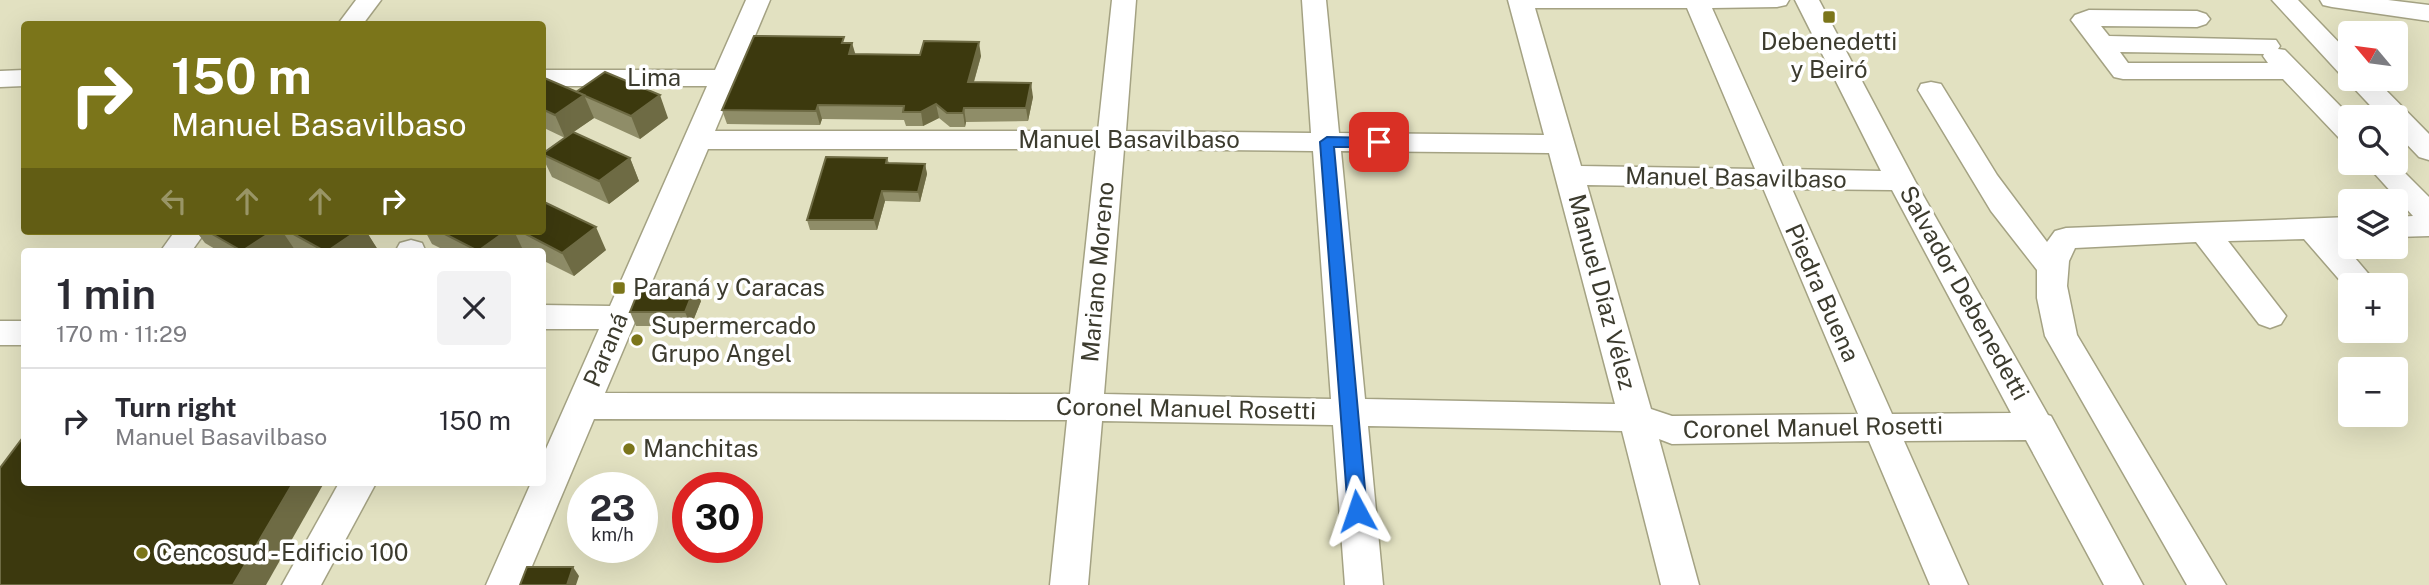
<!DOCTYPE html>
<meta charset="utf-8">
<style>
:root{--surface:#fff;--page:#f2f2f3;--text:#2b2b33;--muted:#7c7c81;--line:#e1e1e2}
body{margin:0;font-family:"Public Sans",sans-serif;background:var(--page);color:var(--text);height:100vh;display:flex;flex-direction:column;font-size:26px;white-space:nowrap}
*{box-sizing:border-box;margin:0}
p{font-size:23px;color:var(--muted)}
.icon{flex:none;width:38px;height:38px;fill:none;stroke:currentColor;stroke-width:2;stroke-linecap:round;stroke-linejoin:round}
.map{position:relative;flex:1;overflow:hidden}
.sheet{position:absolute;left:21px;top:248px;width:525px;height:238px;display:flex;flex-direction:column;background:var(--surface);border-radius:7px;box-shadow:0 7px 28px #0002}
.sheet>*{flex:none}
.hud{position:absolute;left:21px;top:21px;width:525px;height:214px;border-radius:7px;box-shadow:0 7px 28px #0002;background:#7b751a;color:#fff;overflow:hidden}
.needle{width:46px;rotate:299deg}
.tools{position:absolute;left:2338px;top:21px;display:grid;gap:14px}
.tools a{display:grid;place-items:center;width:70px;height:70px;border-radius:7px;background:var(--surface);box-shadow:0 7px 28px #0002;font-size:35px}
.speed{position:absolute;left:567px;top:472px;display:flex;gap:14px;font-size:35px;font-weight:700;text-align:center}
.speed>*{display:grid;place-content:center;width:91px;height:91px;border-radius:50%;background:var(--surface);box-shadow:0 7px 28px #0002;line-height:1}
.speed small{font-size:18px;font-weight:400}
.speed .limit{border:10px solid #d22;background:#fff;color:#111}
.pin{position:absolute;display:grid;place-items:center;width:60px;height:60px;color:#fff;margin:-30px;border-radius:14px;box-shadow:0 4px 10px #0006}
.me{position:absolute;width:77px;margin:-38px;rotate:355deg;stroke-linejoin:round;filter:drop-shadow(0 0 5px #0008)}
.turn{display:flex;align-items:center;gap:24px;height:147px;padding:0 35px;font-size:32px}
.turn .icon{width:91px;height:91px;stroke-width:2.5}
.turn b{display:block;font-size:49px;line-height:60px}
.lanes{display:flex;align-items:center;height:66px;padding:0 35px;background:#0003;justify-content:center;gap:35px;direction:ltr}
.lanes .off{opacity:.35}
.round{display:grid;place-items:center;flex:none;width:74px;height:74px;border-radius:7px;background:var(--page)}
.headline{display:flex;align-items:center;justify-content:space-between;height:119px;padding:0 35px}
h1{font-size:42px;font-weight:600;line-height:52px}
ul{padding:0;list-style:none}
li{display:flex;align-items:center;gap:21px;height:105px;padding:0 35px;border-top:2px solid var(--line)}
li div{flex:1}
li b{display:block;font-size:26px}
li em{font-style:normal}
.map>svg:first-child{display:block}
</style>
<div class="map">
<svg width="2429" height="585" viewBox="0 0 2429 585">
<rect width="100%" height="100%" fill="#e2e1c1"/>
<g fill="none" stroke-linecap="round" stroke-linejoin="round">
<defs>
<g id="minor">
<polygon points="356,0 381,0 363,24 338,24"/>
<path d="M746 0H770L715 131H1098L1112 0H1136L1126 131 1311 133 1302 0H1326L1339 133 1544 135 1508 0H1789L1786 5 1777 7 1712 8 1784 169 1881 171 1795 0H1819L1915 181 2048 415 2051 416 2143 585H2104L2026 440 1904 441 1968 585H1930L1869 441 1672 444 1659 439 1699 585H1661L1622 431 1368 426 1383 585H1345L1333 425 1102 421 1088 585H1050L1067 420 594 419 524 585H486L531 483H542V458L599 329H542V305L610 306 707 86H542V70H715ZM1535 8H1687L1755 169 1581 166ZM708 149H1096L1070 394 605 393ZM1124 149 1313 151 1331 399 1104 394ZM1341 151 1549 153 1615 404 1365 399ZM1587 185 1763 188 1858 414 1672 416 1651 409ZM1792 189 1892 190 2011 413 1892 414Z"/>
<polygon points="2272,0 2298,0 2350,54 2350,79 2375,79 2429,134 2429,160 2419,157 2396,133 2396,117 2381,117 2351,85 2347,79 2348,77 2341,75"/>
<polygon points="2320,0 2388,0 2429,5 2429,21 2332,7 2323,5"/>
<path d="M2089 10 2197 11 2206 14 2210 19 2206 24 2197 27 2101 26 2109 36 2276 40 2280 46 2278 49 2285 50 2351 117 2350 142 2340 139 2283 79H2123L2114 77 2071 20 2075 15ZM2120 52 2264 54 2263 56 2268 63H2128Z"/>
<polygon points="24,70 24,86 0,87 0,71"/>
<polygon points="1931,82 1941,84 1997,175 2047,242 2055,231 2066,228 2350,217 2350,237 2338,238 2378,285 2350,285 2350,292 2304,239 2228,241 2286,316 2281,324 2270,328 2259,324 2196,242 2075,248 2069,261 2067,286 2077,335 2226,585 2187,585 2045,336 2037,298 2037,270 1991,211 1918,90 1921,84"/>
<polygon points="2365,163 2395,163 2429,197 2429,236 2396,237 2396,217 2413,216"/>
<polygon points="175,231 206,231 191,252 160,252"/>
<polygon points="411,240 422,243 426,252 395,252 400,243"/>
<rect x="0" y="321" width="24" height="24"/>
<polygon points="339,483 376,483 321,585 282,585"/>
</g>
</defs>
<!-- minor casing -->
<use href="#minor" stroke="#a4a283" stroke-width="3"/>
<!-- minor -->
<use href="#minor" fill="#fff" fill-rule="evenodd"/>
</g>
<!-- wall -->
<g fill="#8f8d68">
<polygon points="846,43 855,54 981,56 974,82 1033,97 1028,121 966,122 965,127 950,127 939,118 923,126 906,126 904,120 822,119 820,125 727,124 722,110"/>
<polygon points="542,77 576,92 668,118 640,139 594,118 573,132 630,158 639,181 609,204 552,177 542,156 542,153 565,138 542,127"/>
<polygon points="887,158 889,163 925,164 927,174 920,202 885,201 877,230 810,230 807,220"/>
<polygon points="196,231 366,231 378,250 375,252 300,252 295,249 292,252 220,252 205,243"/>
<polygon points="425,231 542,231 606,250 574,276 542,260 542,252 528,252 523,250 521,252 448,252 432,244"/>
<polygon points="701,301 691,326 636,326 630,312"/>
</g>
<!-- shaded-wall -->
<g fill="#6e6b44">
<polygon points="979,42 981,56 970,95 968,82"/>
<polygon points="852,43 856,56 849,54"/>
<polygon points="1031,83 1033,97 1028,121 1026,108"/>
<polygon points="584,95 594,118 565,138 555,115"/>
<polygon points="660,95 668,118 640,139 631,116"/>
<polygon points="936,104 939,118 923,126 921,112"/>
<polygon points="818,105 822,119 820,125 816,111"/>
<polygon points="964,108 966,122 965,127 963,113"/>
<polygon points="630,158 639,181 609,204 599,181"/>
<polygon points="925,164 927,174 920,202 918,192"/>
<polygon points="882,191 885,201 877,230 874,220"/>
<polygon points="596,227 606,250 574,276 562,253"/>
<polygon points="273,231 282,231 295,250 292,252 242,252 242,251"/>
<polygon points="357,231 366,231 378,250 375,252 326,252"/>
<polygon points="506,231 514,231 523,250 521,252 478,252"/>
<polygon points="695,287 701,301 691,326 685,312"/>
<polygon points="293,483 324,483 266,585 233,585"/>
<polygon points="573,567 579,576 576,585 567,585"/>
</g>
<!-- building -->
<g fill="#3c390e" stroke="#6e6b44" stroke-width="2">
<polygon points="754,36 844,37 842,43 852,43 849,54 920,55 924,41 979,42 968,82 1031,83 1026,108 964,108 963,113 947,113 936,104 921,112 903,112 904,106 818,105 816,111 722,110"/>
<polygon points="605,72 660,95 631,116 576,92"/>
<polygon points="542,77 584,95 555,115 542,109"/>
<polygon points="573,132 630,158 599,181 542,154"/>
<polygon points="826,157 887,158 886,163 925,164 918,192 882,191 874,220 807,220"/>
<polygon points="542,201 596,227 562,253 520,231 542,231"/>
<polygon points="207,231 273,231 242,251"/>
<polygon points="288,231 357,231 326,252"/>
<polygon points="439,231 506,231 478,251"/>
<polygon points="640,287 695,287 685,312 630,312"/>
<polygon points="24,436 24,483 293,483 233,585 0,585 0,468"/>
<polygon points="527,567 573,567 567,585 520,585"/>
</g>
<!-- route -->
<polygon fill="#1a73e8" stroke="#114b97" stroke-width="2" points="1327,137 1379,138 1386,142 1379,147 1334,147 1367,511 1364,516 1357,519 1351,516 1348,511 1320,142"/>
<!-- markers -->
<g fill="#7b751a" stroke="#fff" stroke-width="2.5">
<rect x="1822" y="10" width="14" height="14" rx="3.5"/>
<rect x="612" y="281" width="14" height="14" rx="3.5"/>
<circle cx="637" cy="340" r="7"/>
<circle cx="629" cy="449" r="7"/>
<circle cx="142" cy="553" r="7"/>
</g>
<g text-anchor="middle" stroke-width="7" stroke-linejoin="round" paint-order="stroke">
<!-- poi labels -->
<g font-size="24" fill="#3c3b2e" stroke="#fff" text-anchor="start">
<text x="1829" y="50" text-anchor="middle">Debenedetti<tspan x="1829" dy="28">y Beiró</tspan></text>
<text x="633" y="296">Paraná y Caracas</text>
<text x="651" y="334">Supermercado<tspan x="651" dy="28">Grupo Angel</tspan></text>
<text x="643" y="457">Manchitas</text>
<text x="156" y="561">Cencosud - Edificio 100</text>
</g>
<!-- street labels -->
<g font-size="24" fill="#3c3b2e" stroke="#fff">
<text x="654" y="86">Lima</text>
<text x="1129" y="148">Manuel Basavilbaso</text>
<text transform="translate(1736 178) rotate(1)" y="8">Manuel Basavilbaso</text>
<text transform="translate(1098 272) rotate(-85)" y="8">Mariano Moreno</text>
<text transform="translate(1602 292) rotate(75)" y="8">Manuel Díaz Vélez</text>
<text transform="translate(1822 293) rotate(66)" y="8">Piedra Buena</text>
<text transform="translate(1964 293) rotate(61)" y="8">Salvador Debenedetti</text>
<text transform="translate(606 350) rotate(-67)" y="8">Paraná</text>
<text transform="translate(1186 409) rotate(1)" y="8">Coronel Manuel Rosetti</text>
<text transform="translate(1813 428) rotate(-1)" y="8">Coronel Manuel Rosetti</text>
</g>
</g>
</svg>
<div class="tools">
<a><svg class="needle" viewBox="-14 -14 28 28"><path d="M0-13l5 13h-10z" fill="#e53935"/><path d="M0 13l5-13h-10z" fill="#7c7c81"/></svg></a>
<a><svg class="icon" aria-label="search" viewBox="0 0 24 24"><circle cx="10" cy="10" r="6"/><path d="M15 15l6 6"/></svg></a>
<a><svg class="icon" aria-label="layers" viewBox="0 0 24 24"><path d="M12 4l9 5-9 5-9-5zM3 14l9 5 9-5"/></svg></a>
<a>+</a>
<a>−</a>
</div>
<div class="speed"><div>23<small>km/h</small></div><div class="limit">30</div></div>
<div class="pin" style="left:1379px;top:142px;background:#d93025"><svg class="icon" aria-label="arrive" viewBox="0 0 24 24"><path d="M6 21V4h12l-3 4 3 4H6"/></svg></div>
<svg class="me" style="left:1357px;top:511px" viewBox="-20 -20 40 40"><path d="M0-17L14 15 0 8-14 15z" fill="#1a73e8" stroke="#fff" stroke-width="4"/></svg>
<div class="hud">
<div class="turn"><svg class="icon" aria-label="right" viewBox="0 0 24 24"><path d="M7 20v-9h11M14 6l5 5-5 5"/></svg><div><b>150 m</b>Manuel Basavilbaso</div></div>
<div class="lanes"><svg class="icon off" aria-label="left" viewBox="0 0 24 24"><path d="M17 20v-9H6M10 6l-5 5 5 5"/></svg><svg class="icon off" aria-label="ahead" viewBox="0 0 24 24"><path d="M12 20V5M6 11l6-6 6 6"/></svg><svg class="icon off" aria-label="ahead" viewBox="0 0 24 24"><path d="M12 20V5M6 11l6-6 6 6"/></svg><svg class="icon" aria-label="right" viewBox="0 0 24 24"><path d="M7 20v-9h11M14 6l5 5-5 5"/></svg></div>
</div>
<section class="sheet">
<div class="headline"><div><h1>1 min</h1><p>170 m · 11:29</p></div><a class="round"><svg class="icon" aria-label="close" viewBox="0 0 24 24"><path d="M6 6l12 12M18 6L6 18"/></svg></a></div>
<ul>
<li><svg class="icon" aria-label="right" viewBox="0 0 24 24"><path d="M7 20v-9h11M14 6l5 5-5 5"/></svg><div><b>Turn right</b><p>Manuel Basavilbaso</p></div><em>150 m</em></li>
</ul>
</section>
</div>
